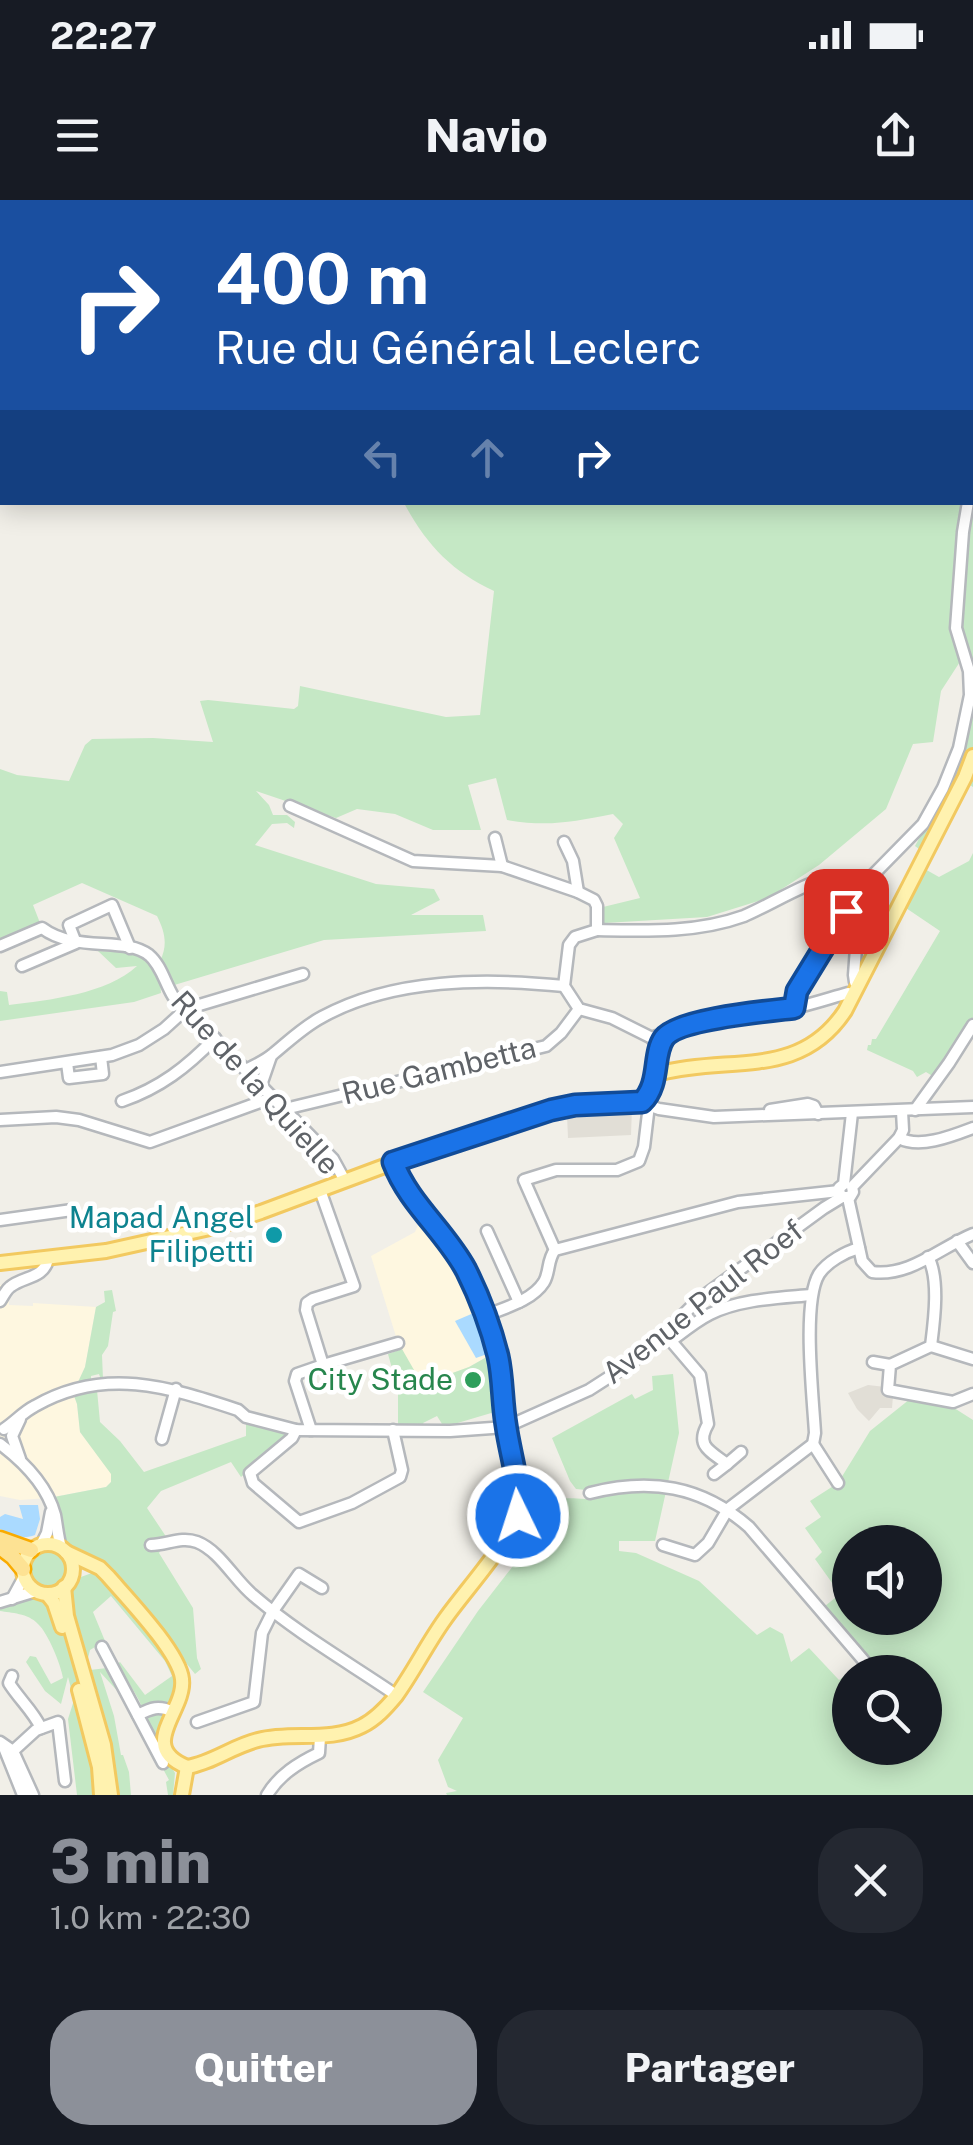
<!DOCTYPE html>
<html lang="fr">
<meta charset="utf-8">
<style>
:root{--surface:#171b24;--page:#242831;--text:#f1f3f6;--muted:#9ea1a6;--accent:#8c9099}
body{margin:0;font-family:"Public Sans",sans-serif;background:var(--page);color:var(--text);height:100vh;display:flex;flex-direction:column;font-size:38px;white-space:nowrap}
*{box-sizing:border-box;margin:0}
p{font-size:32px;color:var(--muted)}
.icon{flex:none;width:55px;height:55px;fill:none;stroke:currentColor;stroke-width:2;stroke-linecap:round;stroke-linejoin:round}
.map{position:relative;height:1595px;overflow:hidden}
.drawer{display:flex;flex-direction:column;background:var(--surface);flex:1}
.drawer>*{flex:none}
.banner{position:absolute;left:0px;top:0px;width:975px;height:305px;box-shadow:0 5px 25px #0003;background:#1a4fa0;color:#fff;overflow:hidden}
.controls{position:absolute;left:832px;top:1325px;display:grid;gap:20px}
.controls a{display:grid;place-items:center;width:110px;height:110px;border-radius:50%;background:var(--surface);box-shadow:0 5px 25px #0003;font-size:50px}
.pin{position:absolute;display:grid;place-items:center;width:85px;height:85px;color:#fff;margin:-42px;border-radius:20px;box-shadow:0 5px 15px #0006}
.me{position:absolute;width:110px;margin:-55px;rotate:356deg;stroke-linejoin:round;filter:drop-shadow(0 0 8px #0008)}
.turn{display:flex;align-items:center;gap:35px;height:210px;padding:0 50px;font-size:45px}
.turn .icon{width:130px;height:130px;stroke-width:2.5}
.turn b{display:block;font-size:70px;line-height:85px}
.lanes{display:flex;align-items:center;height:95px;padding:0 50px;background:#0003;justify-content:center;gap:50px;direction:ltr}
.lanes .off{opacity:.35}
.round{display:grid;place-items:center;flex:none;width:105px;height:105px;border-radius:40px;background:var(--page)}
.head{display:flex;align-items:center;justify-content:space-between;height:170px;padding:0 50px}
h1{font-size:60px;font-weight:800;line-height:75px;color:var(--accent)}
.cta{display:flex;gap:20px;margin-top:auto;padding:20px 50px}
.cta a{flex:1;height:115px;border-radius:40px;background:var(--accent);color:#fff;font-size:40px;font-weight:800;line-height:115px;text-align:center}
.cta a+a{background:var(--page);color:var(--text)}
.status{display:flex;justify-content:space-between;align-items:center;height:70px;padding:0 50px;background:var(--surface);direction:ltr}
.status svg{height:28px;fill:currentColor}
header{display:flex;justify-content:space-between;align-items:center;height:130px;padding:0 50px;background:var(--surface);font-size:45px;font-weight:800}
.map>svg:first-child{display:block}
</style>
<div class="status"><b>22:27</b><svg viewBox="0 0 49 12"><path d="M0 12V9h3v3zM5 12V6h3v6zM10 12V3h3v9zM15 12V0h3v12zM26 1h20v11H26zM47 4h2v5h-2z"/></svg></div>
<header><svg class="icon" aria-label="menu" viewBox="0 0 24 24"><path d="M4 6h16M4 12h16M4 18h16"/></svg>Navio<svg class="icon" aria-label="share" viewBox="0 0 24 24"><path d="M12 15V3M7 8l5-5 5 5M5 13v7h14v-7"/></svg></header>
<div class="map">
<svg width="973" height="1595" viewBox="0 0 973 1595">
<rect width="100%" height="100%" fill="#f1efe8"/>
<!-- commercial -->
<g fill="#fef7e0">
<polygon points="421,1018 448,1051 461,1072 492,1154 469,1167 421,1185 398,1143 371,1056 415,1032"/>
<polygon points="8,1084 9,1105 33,1106 33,1103 96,1107 85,1167 73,1193 77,1204 80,1232 112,1274 111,1282 106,1287 48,1298 20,1300 0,1296 0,1085"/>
</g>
<!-- education -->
<g fill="#e1ded6">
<polygon points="632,907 631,935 568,938 567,915"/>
<polygon points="868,1185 885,1187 893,1196 892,1208 880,1208 869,1221 857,1209 848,1193"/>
</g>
<!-- green -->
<g fill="#c5e8c5" fill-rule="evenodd">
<polygon points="0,0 641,0 657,2 2,2 2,179 0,180"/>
<path d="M973 139V587L959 578 919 649 915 646 946 589 973 495 965 454 941 491 933 542 913 544 886 609 819 665 768 698 707 717 604 723 603 707 640 698 614 638 623 624 613 614C571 622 549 627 507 620L496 578 468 585 481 630H433L395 614 357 609 336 618 256 591 269 605 273 615H287L295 622 294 628 287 623 272 624 255 645 376 684 434 689 440 700 411 715H483L486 731 324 740 171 786 160 761C168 745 165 732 157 716L82 683 33 705 42 728 0 744V569L17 575 69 581 85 545 92 539 153 538 213 542 200 501 208 500 294 509 298 506 300 486 446 517 480 515 494 391C451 371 426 344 404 303L972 302Z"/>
<polygon points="973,653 973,817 954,851 934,877 926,872 917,877 913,871 867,850 868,845 871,845 872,839 876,839 940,731 903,706 923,668 939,677 969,661"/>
<path d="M98 751 134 753 149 758 160 780 161 793 134 802 0 821V791L7 792 9 805C49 800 107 794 137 766L116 768Z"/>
<polygon points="112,1090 116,1111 113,1112 108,1146 102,1155 103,1179 101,1180 99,1174 91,1176 91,1181 79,1184 97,1190 100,1222 120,1241 144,1272 246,1236 246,1222 284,1231 286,1239 241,1277 231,1262 161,1291 147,1308 167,1338 159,1353 193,1408 197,1458 201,1469 195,1474 106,1364 93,1357 77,1354 62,1336 61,1314 54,1297 106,1287 111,1282 111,1274 80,1232 77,1204 73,1193 85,1167 96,1107 105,1102 104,1091"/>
<polygon points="402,1149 422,1184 469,1167 492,1154 498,1211 444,1227 437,1216 423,1223 425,1227 398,1226 398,1190 388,1154"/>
<path d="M673 1174 679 1233 655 1341H619V1351L636 1353 699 1381 757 1435 770 1427 783 1434 791 1462 809 1448 839 1480 864 1461 820 1410 840 1394 815 1359 822 1352 805 1328 821 1317 810 1301 838 1283 870 1231 910 1199 951 1206 973 1220V1595H447L446 1593 457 1591 448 1587 438 1560 463 1518 423 1492 478 1411 520 1357 524 1360 534 1340 537 1341 545 1333 534 1319C555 1297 557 1297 586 1299V1290L576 1289 570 1281 552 1238 632 1194 635 1199 653 1190 652 1176ZM850 1342H925V1418H850ZM850 1472H925V1548H850Z"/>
<polygon points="46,1349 61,1353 66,1360 64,1363 67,1373 64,1380 51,1388 36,1384 28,1371 32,1356"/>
<path d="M92 1373 106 1379 171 1461C191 1501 152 1513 158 1545 160 1556 170 1563 175 1573L173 1595H168L166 1582 169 1580C157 1559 150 1537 144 1513 140 1497 125 1479 117 1464L120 1462 145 1495 172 1476 165 1461 111 1396 93 1412 105 1441 90 1450 87 1462 90 1470 107 1468 123 1497 100 1472 114 1516 121 1555H123L129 1572 131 1595H77L68 1519 74 1500 68 1477 61 1504 45 1491 26 1462 30 1456 36 1457 51 1484 63 1478C61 1465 48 1433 38 1424 28 1413 11 1413 0 1411V1406C18 1404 28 1395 45 1401L55 1420 78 1378Z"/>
</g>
<!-- water -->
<g fill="#aadaff">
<polygon points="476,1112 490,1153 476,1158 455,1121"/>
<path d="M19 1305H38L40 1319 35 1335C22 1340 11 1335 0 1329V1317L5 1314 23 1319Z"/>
</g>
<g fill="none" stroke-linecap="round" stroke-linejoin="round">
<defs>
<g id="minor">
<polyline points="972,286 973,284"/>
<polyline points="290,606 413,661 502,666 578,692 594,700 597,706 597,730 575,737 569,745 564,786 579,809 612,818 654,839"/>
<polyline points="495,638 502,666"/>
<polyline points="564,642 573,661 578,692"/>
<polyline points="853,684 863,682 871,677 923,624 943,588 959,548 970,495 969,471 956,428 963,332 968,302"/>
<path d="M597 730C647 731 697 733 744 716 764 708 814 678 830 678 837 677 846 681 853 684"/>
<path d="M0 746 42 728C75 753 125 736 149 755 161 765 165 783 173 796L333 959 345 981"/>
<polyline points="22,766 76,743 69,725 112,705 130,748"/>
<polyline points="858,784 855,782 854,775 859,707 863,682"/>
<polyline points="794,808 797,791 851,704 854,694 853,684"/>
<path d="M660 845 654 842 656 836 661 835 664 838C693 812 757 815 794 808 812 804 830 798 848 793L852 796"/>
<polyline points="67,863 69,878 103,874 101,857"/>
<path d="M246 870C255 865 265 861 273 854 289 841 303 827 322 817 393 778 485 778 564 786"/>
<polyline points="0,872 112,855 139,845 164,829 186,809 303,774"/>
<polyline points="656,876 660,845 663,844"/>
<polyline points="261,885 271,856"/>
<path d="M122 901C160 888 187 867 215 838"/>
<polyline points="642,903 659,909 714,917 973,907"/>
<polyline points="285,909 546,846 561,833 579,809"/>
<polyline points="770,910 808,904 814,906 818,914"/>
<polyline points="915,910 949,863 973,825"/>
<polyline points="0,920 56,917 79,920 150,942 274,897"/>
<path d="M899 938C920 949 952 936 973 928"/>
<polyline points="840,994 839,988 844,984 852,913"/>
<path d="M848 998 862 1061 872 1072C910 1077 939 1048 973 1034"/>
<polyline points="0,1020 72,1010"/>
<polyline points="487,1031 519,1102"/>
<polyline points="957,1041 973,1063"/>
<polyline points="555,1050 524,980 556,970 617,970 639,961 644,947 649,905"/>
<path d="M928 1057C940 1079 934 1122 931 1146L890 1165 888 1190 953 1202 973 1194"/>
<path d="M0 1101C3 1097 5 1091 10 1087 23 1076 44 1079 48 1059"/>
<path d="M484 1116C504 1108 532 1101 544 1082 550 1072 547 1060 555 1050L738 1002 839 991"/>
<path d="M665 1134 700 1175 708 1224C695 1246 710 1251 727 1264L741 1252"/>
<path d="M671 1141C684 1131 696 1121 710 1114 740 1099 779 1098 811 1095"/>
<polyline points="931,1146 973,1159"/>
<polyline points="873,1162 890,1165"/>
<polyline points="323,1165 398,1143"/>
<path d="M4 1229C15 1222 23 1212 35 1206 105 1166 168 1187 238 1210L246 1217 296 1230 450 1231 506 1227 589 1190 631 1163 655 1143 698 1100 824 1008 842 997H850L853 992 852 987 899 938 903 930 902 911"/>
<polyline points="296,1230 292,1238 250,1273 253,1283 299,1322 352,1303 400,1277 402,1270 393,1230"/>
<polyline points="311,1230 295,1181 297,1174 323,1165 306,1110 307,1103 313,1099 354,1086 320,990"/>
<polyline points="162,1239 176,1189"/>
<path d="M0 1244C24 1262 47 1285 55 1315 57 1326 58 1337 61 1348"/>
<polyline points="813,1244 838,1283"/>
<polyline points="20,1259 12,1236 20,1219"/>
<polyline points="714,1274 727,1264"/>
<path d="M590 1293C650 1278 701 1285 749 1327L864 1461"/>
<polyline points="41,1345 47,1333 51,1312"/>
<path d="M151 1345C167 1345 181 1336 197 1342 220 1351 235 1381 254 1396 297 1433 349 1463 396 1495"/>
<path d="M663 1345 695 1355 708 1343 728 1309 813 1244 815 1233C813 1197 802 1102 819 1074 827 1062 845 1052 859 1048"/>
<polyline points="12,1399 24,1377"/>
<polyline points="0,1402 36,1391"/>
<polyline points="102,1447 163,1563"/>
<path d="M12 1476 9 1483C19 1499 33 1511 41 1528"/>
<path d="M138 1515C151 1508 159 1505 173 1512"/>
<polyline points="197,1522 254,1502 262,1433 273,1411 299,1374 322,1388"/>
<polyline points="0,1542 13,1551 33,1595"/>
<polyline points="3,1545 23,1595"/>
<polyline points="13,1551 36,1530 58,1522 65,1581"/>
<path d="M267 1595C279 1575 298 1563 319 1553L320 1537"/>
</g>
<g id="major">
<path d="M0 1063 106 1051 219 1026 261 1012 414 955 551 910 575 905 642 903C651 895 650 879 661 873 730 855 799 880 845 811L965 577 973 556"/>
<circle cx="48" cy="1369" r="25"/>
<path d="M66 1352 100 1368 108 1376C127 1398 179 1452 182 1479 186 1511 136 1546 187 1567"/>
<polyline points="64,1387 67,1416 104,1545 111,1595"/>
<polyline points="47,1394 54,1403 62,1427"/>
<polyline points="79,1490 99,1567 101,1595"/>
<path d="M187 1567C212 1563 233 1546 258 1540 293 1531 329 1543 362 1526 376 1519 386 1508 396 1496 414 1471 427 1444 445 1419 463 1393 512 1339 518 1313 524 1284 509 1251 506 1222 503 1200 503 1176 497 1155 488 1119 473 1079 453 1050 432 1020 406 996 393 962"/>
<polyline points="182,1595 187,1567"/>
</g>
<g id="highway">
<polyline points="0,1339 31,1350"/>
<polyline points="0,1347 13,1357 23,1369"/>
</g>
</defs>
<!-- minor casing -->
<use href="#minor" stroke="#b5b8bc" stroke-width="15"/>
<!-- major casing -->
<use href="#major" stroke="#f2c960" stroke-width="18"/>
<!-- highway casing -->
<use href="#highway" stroke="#f9ab00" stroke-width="19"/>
<!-- minor -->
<use href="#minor" stroke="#fff" stroke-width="10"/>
<!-- major -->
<use href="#major" stroke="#fff2af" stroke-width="12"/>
<!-- highway -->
<use href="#highway" stroke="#fde293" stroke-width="14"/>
</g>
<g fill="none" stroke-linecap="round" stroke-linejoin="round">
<defs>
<path id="route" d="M518 1316C521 1284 510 1255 506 1225 502 1202 503 1178 498 1156 491 1128 479 1096 466 1070 445 1031 409 1004 393 962L551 910 575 905 642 902C661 883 652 855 664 838 678 819 769 811 794 808L797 791 846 711"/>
</defs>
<!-- route casing -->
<use href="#route" stroke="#114b97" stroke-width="25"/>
<!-- route -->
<use href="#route" stroke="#1a73e8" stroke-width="18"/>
</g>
<!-- markers -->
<circle fill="#0f9aa8" stroke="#fff" stroke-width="4" cx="274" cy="1035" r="10"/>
<circle fill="#2e9e5b" stroke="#fff" stroke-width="4" cx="473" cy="1180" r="10"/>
<g text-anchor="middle" stroke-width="9" stroke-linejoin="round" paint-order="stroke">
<!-- street labels -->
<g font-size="30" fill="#5f6368" stroke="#fff">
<text transform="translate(439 871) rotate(-14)" y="10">Rue Gambetta</text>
<text transform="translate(255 883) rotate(48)" y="10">Rue de la Quielle</text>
<text transform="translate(703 1102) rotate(-38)" y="10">Avenue Paul Roef</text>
</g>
<!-- culture labels -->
<g font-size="30" fill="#0d838f" stroke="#fff" text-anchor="end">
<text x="254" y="1028">Mapad Angel<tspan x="254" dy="34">Filipetti</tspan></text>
</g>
<!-- leisure labels -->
<g font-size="30" fill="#27864d" stroke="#fff" text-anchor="end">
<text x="453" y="1190">City Stade</text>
</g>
</g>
</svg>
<div class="controls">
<a><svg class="icon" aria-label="sound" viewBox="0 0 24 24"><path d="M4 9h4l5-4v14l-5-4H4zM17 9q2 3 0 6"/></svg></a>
<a><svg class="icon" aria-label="search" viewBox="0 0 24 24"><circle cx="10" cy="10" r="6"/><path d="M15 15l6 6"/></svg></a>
</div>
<div class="pin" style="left:846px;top:711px;background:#d93025"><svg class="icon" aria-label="arrive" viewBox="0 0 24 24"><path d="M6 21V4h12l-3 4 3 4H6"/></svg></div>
<svg class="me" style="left:518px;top:1316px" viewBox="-20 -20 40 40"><circle r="17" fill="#1a73e8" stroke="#fff" stroke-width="3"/><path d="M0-11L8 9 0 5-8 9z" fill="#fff"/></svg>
<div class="banner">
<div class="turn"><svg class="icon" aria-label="right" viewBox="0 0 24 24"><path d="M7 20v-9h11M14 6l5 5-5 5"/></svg><div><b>400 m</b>Rue du Général Leclerc</div></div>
<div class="lanes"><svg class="icon off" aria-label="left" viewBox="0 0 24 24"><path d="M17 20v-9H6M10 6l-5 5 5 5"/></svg><svg class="icon off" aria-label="ahead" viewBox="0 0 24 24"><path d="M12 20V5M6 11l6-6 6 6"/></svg><svg class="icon" aria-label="right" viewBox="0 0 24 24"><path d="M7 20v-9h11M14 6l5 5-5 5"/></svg></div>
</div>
</div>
<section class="drawer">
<div class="head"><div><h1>3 min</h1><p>1.0 km · 22:30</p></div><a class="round"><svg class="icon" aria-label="close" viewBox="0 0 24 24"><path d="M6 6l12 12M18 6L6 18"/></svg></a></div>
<div class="cta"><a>Quitter</a><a>Partager</a></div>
</section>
